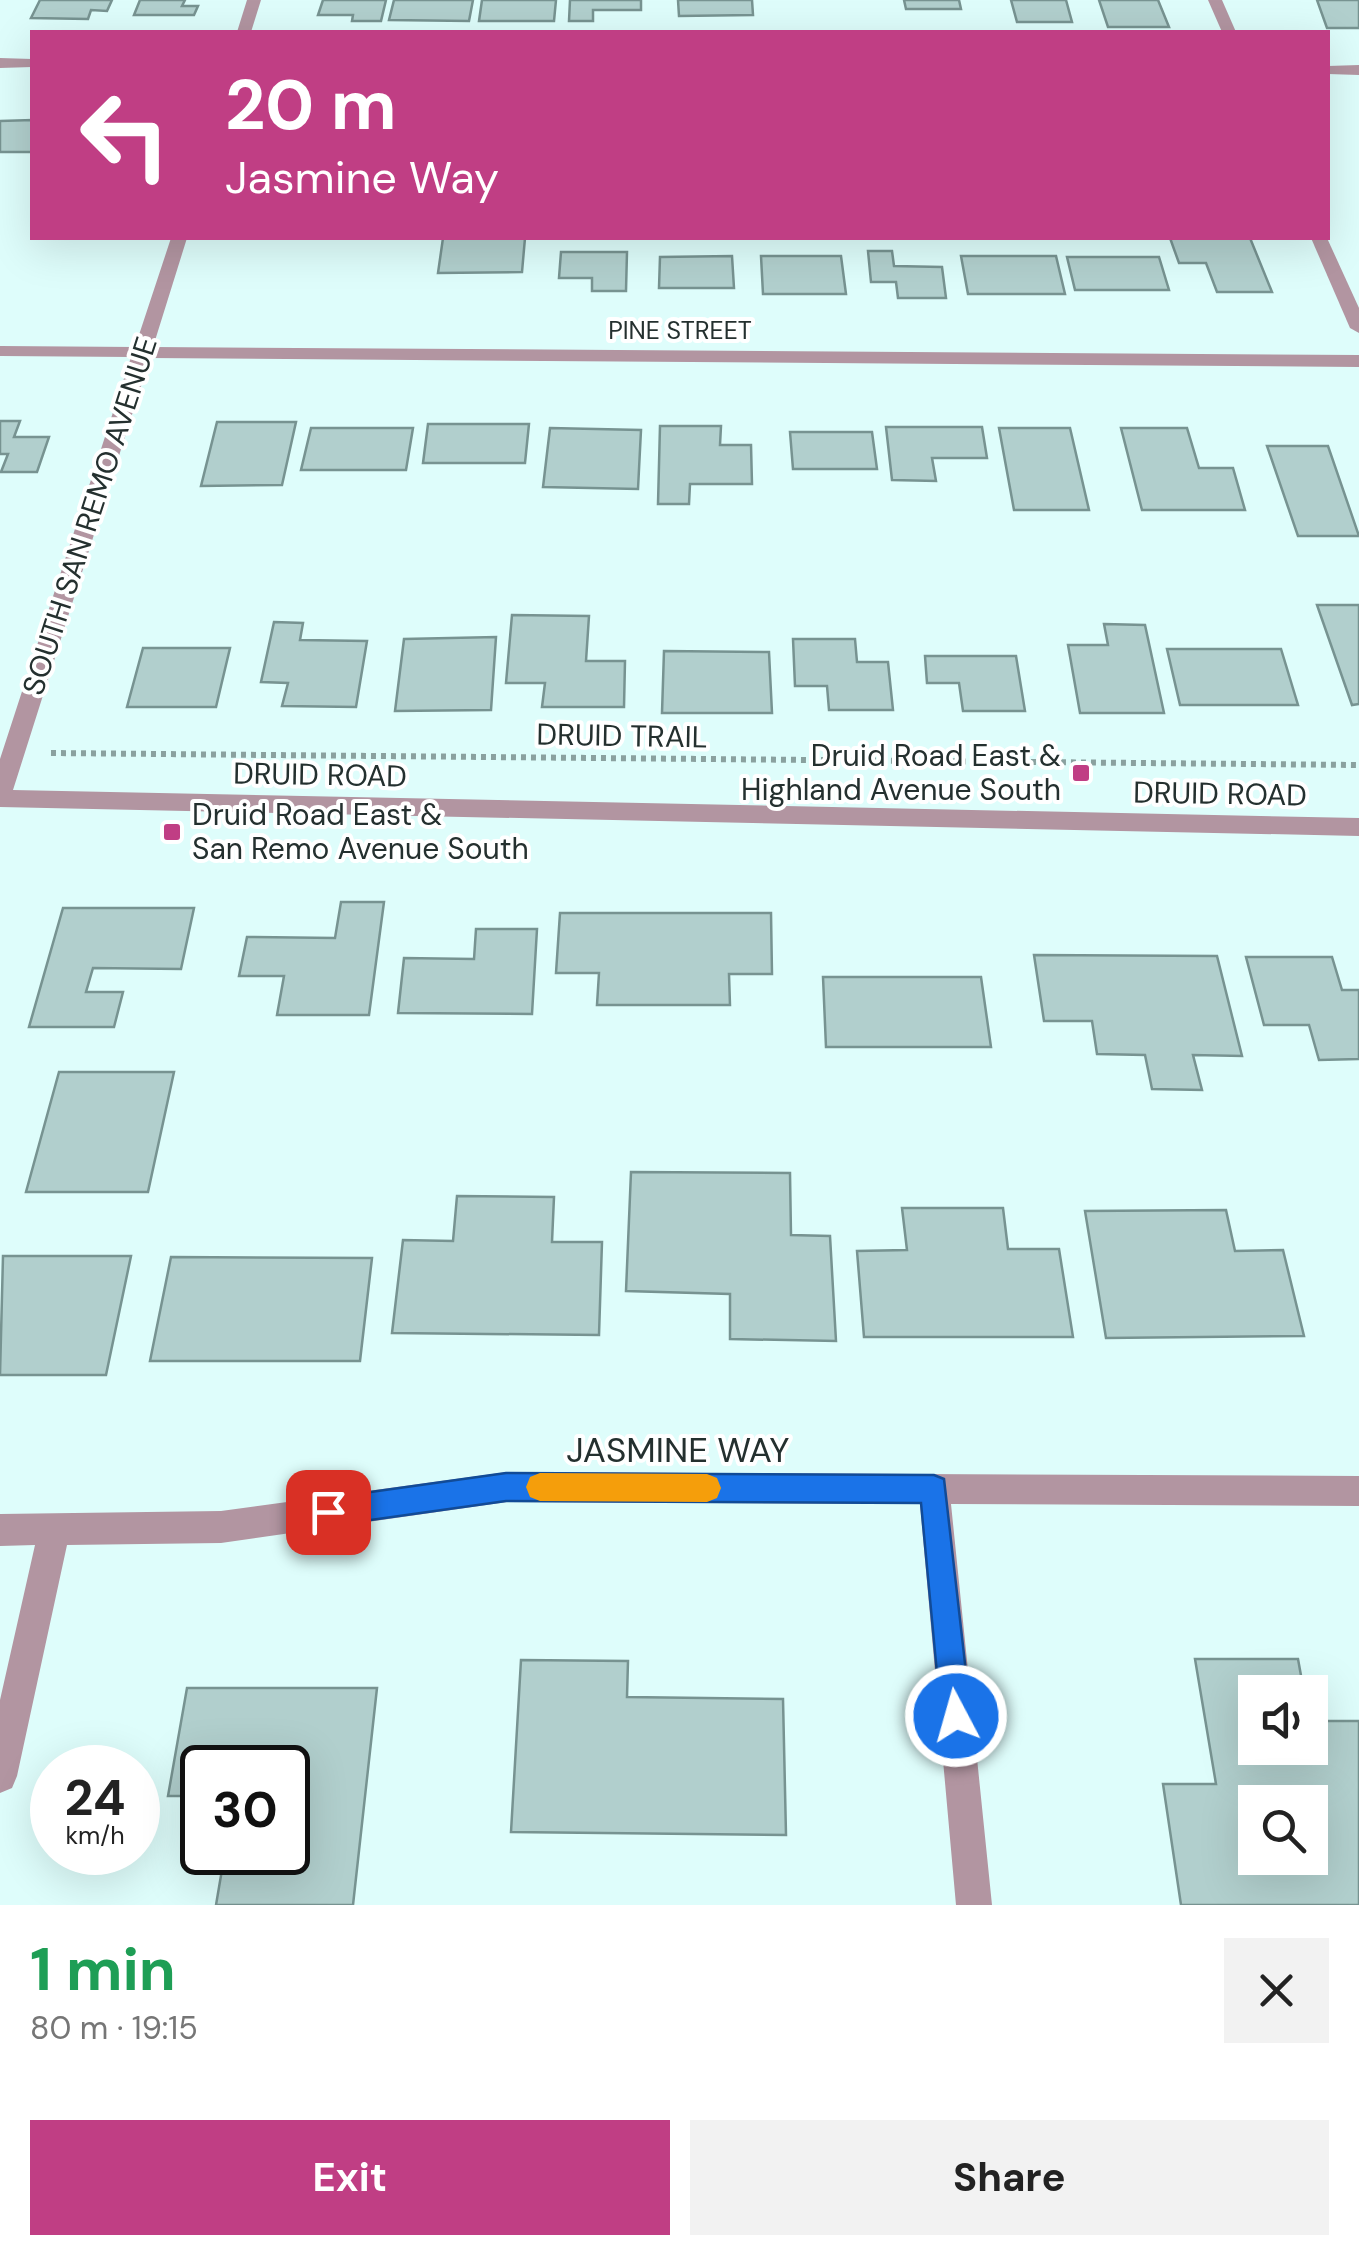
<!DOCTYPE html>
<meta charset="utf-8">
<style>
:root{--surface:#fff;--page:#f2f2f2;--text:#222;--muted:#767676;--accent:#c03e84}
body{margin:0;font-family:"DM Sans",sans-serif;background:var(--page);color:var(--text);height:100vh;display:flex;flex-direction:column;font-size:38px;white-space:nowrap}
*{box-sizing:border-box;margin:0}
p{font-size:32px;color:var(--muted)}
.icon{flex:none;width:55px;height:55px;fill:none;stroke:currentColor;stroke-width:2;stroke-linecap:round;stroke-linejoin:round}
.map{position:relative;height:1905px;overflow:hidden}
.side{display:flex;flex-direction:column;background:var(--surface);flex:1}
.side>*{flex:none}
.banner{position:absolute;left:30px;top:30px;width:1300px;height:210px;border-radius:0px;box-shadow:0 10px 40px #0002;background:#c03e84;color:#fff;overflow:hidden}
.buttons{position:absolute;left:1238px;top:1675px;display:grid;gap:20px}
.buttons a{display:grid;place-items:center;width:90px;height:90px;border-radius:0px;background:var(--surface);box-shadow:0 10px 40px #0002;font-size:50px}
.speed{position:absolute;left:30px;top:1745px;display:flex;gap:20px;font-size:50px;font-weight:700;text-align:center}
.speed>*{display:grid;place-content:center;width:130px;height:130px;border-radius:50%;background:var(--surface);box-shadow:0 10px 40px #0002;line-height:1}
.speed small{font-size:25px;font-weight:400}
.speed .limit{border:5px solid #111;border-radius:15px;background:#fff;color:#111}
.pin{position:absolute;display:grid;place-items:center;width:85px;height:85px;color:#fff;margin:-42px;border-radius:20px;box-shadow:0 5px 15px #0006}
.me{position:absolute;width:110px;margin:-55px;rotate:354deg;stroke-linejoin:round;filter:drop-shadow(0 0 8px #0008)}
.turn{display:flex;align-items:center;gap:35px;height:210px;padding:0 30px;font-size:45px}
.turn .icon{width:130px;height:130px;stroke-width:2.5}
.turn b{display:block;font-size:70px;line-height:85px}
.round{display:grid;place-items:center;flex:none;width:105px;height:105px;border-radius:0px;background:var(--page)}
.overview{display:flex;align-items:center;justify-content:space-between;height:170px;padding:0 30px}
h1{font-size:60px;font-weight:700;line-height:75px;color:#1e9e55}
.cta{display:flex;gap:20px;margin-top:auto;padding:20px 30px}
.cta a{flex:1;height:115px;border-radius:0px;background:var(--accent);color:#fff;font-size:40px;font-weight:700;line-height:115px;text-align:center}
.cta a+a{background:var(--page);color:var(--text)}
.map>svg:first-child{display:block}
</style>
<div class="map">
<svg width="1359" height="1905" viewBox="0 0 1359 1905">
<rect width="100%" height="100%" fill="#defdfb"/>
<!-- building -->
<g fill="#b1cfcd" stroke="#779391" stroke-width="2.5" fill-rule="evenodd">
<polygon points="40,0 112,0 107,11 91,10 88,19 31,18"/>
<polygon points="140,0 185,0 182,6 198,6 194,15 134,15"/>
<polygon points="323,0 386,0 381,21 352,21 353,15 318,15"/>
<polygon points="394,0 473,0 469,21 389,20"/>
<polygon points="482,0 556,0 554,21 479,21"/>
<polygon points="570,0 641,0 641,10 593,10 593,21 569,21"/>
<polygon points="678,0 752,0 753,15 679,16"/>
<polygon points="904,0 959,0 961,9 906,9"/>
<polygon points="1011,0 1066,0 1072,22 1017,22"/>
<polygon points="1099,0 1158,0 1169,27 1108,27"/>
<polygon points="1317,0 1359,0 1359,28 1327,28"/>
<polygon points="32,120 32,152 0,152 0,121"/>
<polygon points="443,238 525,238 522,272 438,273"/>
<polygon points="1170,238 1250,238 1272,292 1217,292 1206,263 1179,263"/>
<polygon points="868,251 892,251 894,266 942,267 946,298 898,298 896,282 871,282"/>
<polygon points="561,252 627,252 626,291 592,291 592,278 559,278"/>
<polygon points="732,256 734,288 659,288 660,257"/>
<polygon points="761,256 841,256 846,294 763,294"/>
<polygon points="961,256 1056,256 1065,294 968,294"/>
<polygon points="1067,257 1159,257 1169,290 1075,290"/>
<polygon points="0,421 20,421 14,437 49,437 37,472 1,472 8,454 0,454"/>
<polygon points="217,422 296,422 282,485 201,486"/>
<polygon points="428,424 529,424 525,463 423,463"/>
<polygon points="660,426 721,426 720,445 751,445 752,484 690,484 689,504 658,504"/>
<polygon points="886,427 982,427 987,458 932,458 936,481 892,480"/>
<polygon points="311,428 413,428 406,470 301,470"/>
<polygon points="550,428 641,430 638,489 543,487"/>
<polygon points="999,428 1070,428 1089,510 1014,510"/>
<polygon points="1121,428 1187,428 1199,468 1233,468 1245,510 1142,510"/>
<polygon points="790,432 872,432 877,469 793,469"/>
<polygon points="1267,446 1328,446 1359,536 1298,536"/>
<polygon points="1317,605 1359,605 1359,704 1352,705"/>
<polygon points="512,615 589,616 586,661 625,661 624,707 542,707 545,683 506,683"/>
<polygon points="274,622 303,623 300,640 367,641 356,707 282,706 288,683 261,682"/>
<polygon points="1104,624 1145,625 1164,713 1080,713 1068,645 1108,645"/>
<polygon points="496,637 491,710 395,711 404,639"/>
<polygon points="793,639 855,639 857,662 888,662 893,710 829,710 827,686 795,686"/>
<polygon points="143,648 230,648 216,707 127,707"/>
<polygon points="1167,649 1281,649 1298,705 1180,705"/>
<polygon points="664,651 769,652 772,713 662,713"/>
<polygon points="925,656 1016,656 1025,711 963,711 959,683 927,683"/>
<polygon points="341,902 384,902 369,1015 277,1015 284,976 239,976 247,937 335,938"/>
<polygon points="63,908 194,908 181,969 93,968 86,992 123,992 114,1027 29,1027"/>
<polygon points="560,913 771,913 772,974 729,974 730,1005 597,1005 599,973 556,973"/>
<polygon points="476,929 537,929 532,1014 398,1013 404,958 474,959"/>
<polygon points="1034,955 1217,956 1242,1056 1193,1055 1202,1090 1152,1089 1145,1055 1097,1054 1092,1021 1044,1021"/>
<polygon points="1246,957 1332,957 1342,990 1359,990 1359,1059 1319,1060 1309,1025 1264,1025"/>
<polygon points="823,977 981,977 991,1047 826,1047"/>
<polygon points="59,1072 174,1072 148,1192 26,1192"/>
<polygon points="631,1172 790,1173 791,1235 830,1236 836,1341 730,1339 730,1294 626,1291"/>
<polygon points="457,1196 554,1197 552,1242 602,1242 599,1335 392,1333 403,1240 453,1241"/>
<polygon points="902,1208 1003,1208 1008,1249 1059,1249 1073,1337 864,1337 857,1251 907,1250"/>
<polygon points="1226,1210 1235,1251 1283,1250 1304,1336 1106,1338 1085,1211"/>
<polygon points="3,1256 131,1256 106,1375 0,1375"/>
<polygon points="171,1257 372,1258 360,1361 150,1361"/>
<path d="M1195 1659H1298L1304 1692H1255V1748H1310V1721H1359V1905H1181L1163 1784H1216ZM1255 1802H1310V1858H1255Z"/>
<polygon points="521,1660 628,1661 627,1697 783,1699 786,1835 511,1832"/>
<polygon points="187,1688 377,1688 353,1905 216,1905 225,1852 288,1852 288,1768 202,1768 202,1796 168,1796"/>
</g>
<g fill="none" stroke-linecap="round" stroke-linejoin="round">
<!-- path -->
<polyline stroke="#8aa19f" stroke-width="6" stroke-dasharray="5 5" stroke-linecap="butt" points="51,753 1359,765"/>
<!-- minor -->
<g fill="#b295a1" fill-rule="evenodd">
<polygon points="247,0 261,0 251,32 237,32"/>
<polygon points="1208,0 1222,0 1236,32 1222,32"/>
<polygon points="0,58 32,59 32,67 0,68"/>
<polygon points="1359,65 1359,75 1328,74 1328,66"/>
<polygon points="171,238 187,238 153,347 1359,355 1359,367 150,358 13,790 1359,818 1359,836 0,807 0,759 131,357 0,356 0,346 135,347"/>
<polygon points="1311,238 1327,238 1359,308 1359,333 1350,328"/>
<polygon points="507,1472 1359,1476 1359,1506 951,1504 992,1905 956,1905 920,1504 507,1502 221,1543 67,1545 17,1776 12,1788 0,1793 0,1700 35,1545 0,1546 0,1514 221,1511"/>
</g>
</g>
<!-- route -->
<polygon fill="#1a73e8" stroke="#114b97" stroke-width="2.5" points="506,1473 934,1475 944,1479 971,1716 967,1727 956,1731 945,1727 941,1716 921,1503 506,1501 328,1526 318,1522 314,1512 318,1502 328,1498"/>
<!-- slow -->
<polygon fill="#f59e0b" points="540,1473 707,1474 717,1478 721,1488 717,1498 707,1502 540,1501 530,1497 526,1487 530,1477"/>
<!-- markers -->
<g fill="#c03e84" stroke="#fff" stroke-width="4">
<rect x="1071" y="763" width="20" height="20" rx="5"/>
<rect x="162" y="822" width="20" height="20" rx="5"/>
</g>
<g text-anchor="middle" stroke-width="8" stroke-linejoin="round" paint-order="stroke">
<!-- far-street labels -->
<g font-size="25" fill="#24302f" stroke="#fff">
<text x="680" y="339">PINE STREET</text>
</g>
<!-- street labels -->
<g font-size="30" fill="#24302f" stroke="#fff">
<text transform="translate(90 516) rotate(-72)" y="10">SOUTH SAN REMO AVENUE</text>
<text transform="translate(622 736) rotate(1)" y="10">DRUID TRAIL</text>
<text transform="translate(320 775) rotate(1)" y="10">DRUID ROAD</text>
<text transform="translate(1220 794) rotate(1)" y="10">DRUID ROAD</text>
</g>
<!-- poi labels -->
<g font-size="30" fill="#24302f" stroke="#fff" text-anchor="end">
<text x="1061" y="766">Druid Road East &amp;<tspan x="1061" dy="34">Highland Avenue South</tspan></text>
<text x="192" y="825" text-anchor="start">Druid Road East &amp;<tspan x="192" dy="34">San Remo Avenue South</tspan></text>
</g>
<!-- near-street labels -->
<g font-size="35" fill="#24302f" stroke="#fff">
<text x="678" y="1462">JASMINE WAY</text>
</g>
</g>
</svg>
<div class="buttons">
<a><svg class="icon" aria-label="sound" viewBox="0 0 24 24"><path d="M4 9h4l5-4v14l-5-4H4zM17 9q2 3 0 6"/></svg></a>
<a><svg class="icon" aria-label="search" viewBox="0 0 24 24"><circle cx="10" cy="10" r="6"/><path d="M15 15l6 6"/></svg></a>
</div>
<div class="speed"><div>24<small>km/h</small></div><div class="limit">30</div></div>
<div class="pin" style="left:328px;top:1512px;background:#d93025"><svg class="icon" aria-label="arrive" viewBox="0 0 24 24"><path d="M6 21V4h12l-3 4 3 4H6"/></svg></div>
<svg class="me" style="left:956px;top:1716px" viewBox="-20 -20 40 40"><circle r="17" fill="#1a73e8" stroke="#fff" stroke-width="3"/><path d="M0-11L8 9 0 5-8 9z" fill="#fff"/></svg>
<div class="banner">
<div class="turn"><svg class="icon" aria-label="left" viewBox="0 0 24 24"><path d="M17 20v-9H6M10 6l-5 5 5 5"/></svg><div><b>20 m</b>Jasmine Way</div></div>
</div>
</div>
<section class="side">
<div class="overview"><div><h1>1 min</h1><p>80 m · 19:15</p></div><a class="round"><svg class="icon" aria-label="close" viewBox="0 0 24 24"><path d="M6 6l12 12M18 6L6 18"/></svg></a></div>
<div class="cta"><a>Exit</a><a>Share</a></div>
</section>
